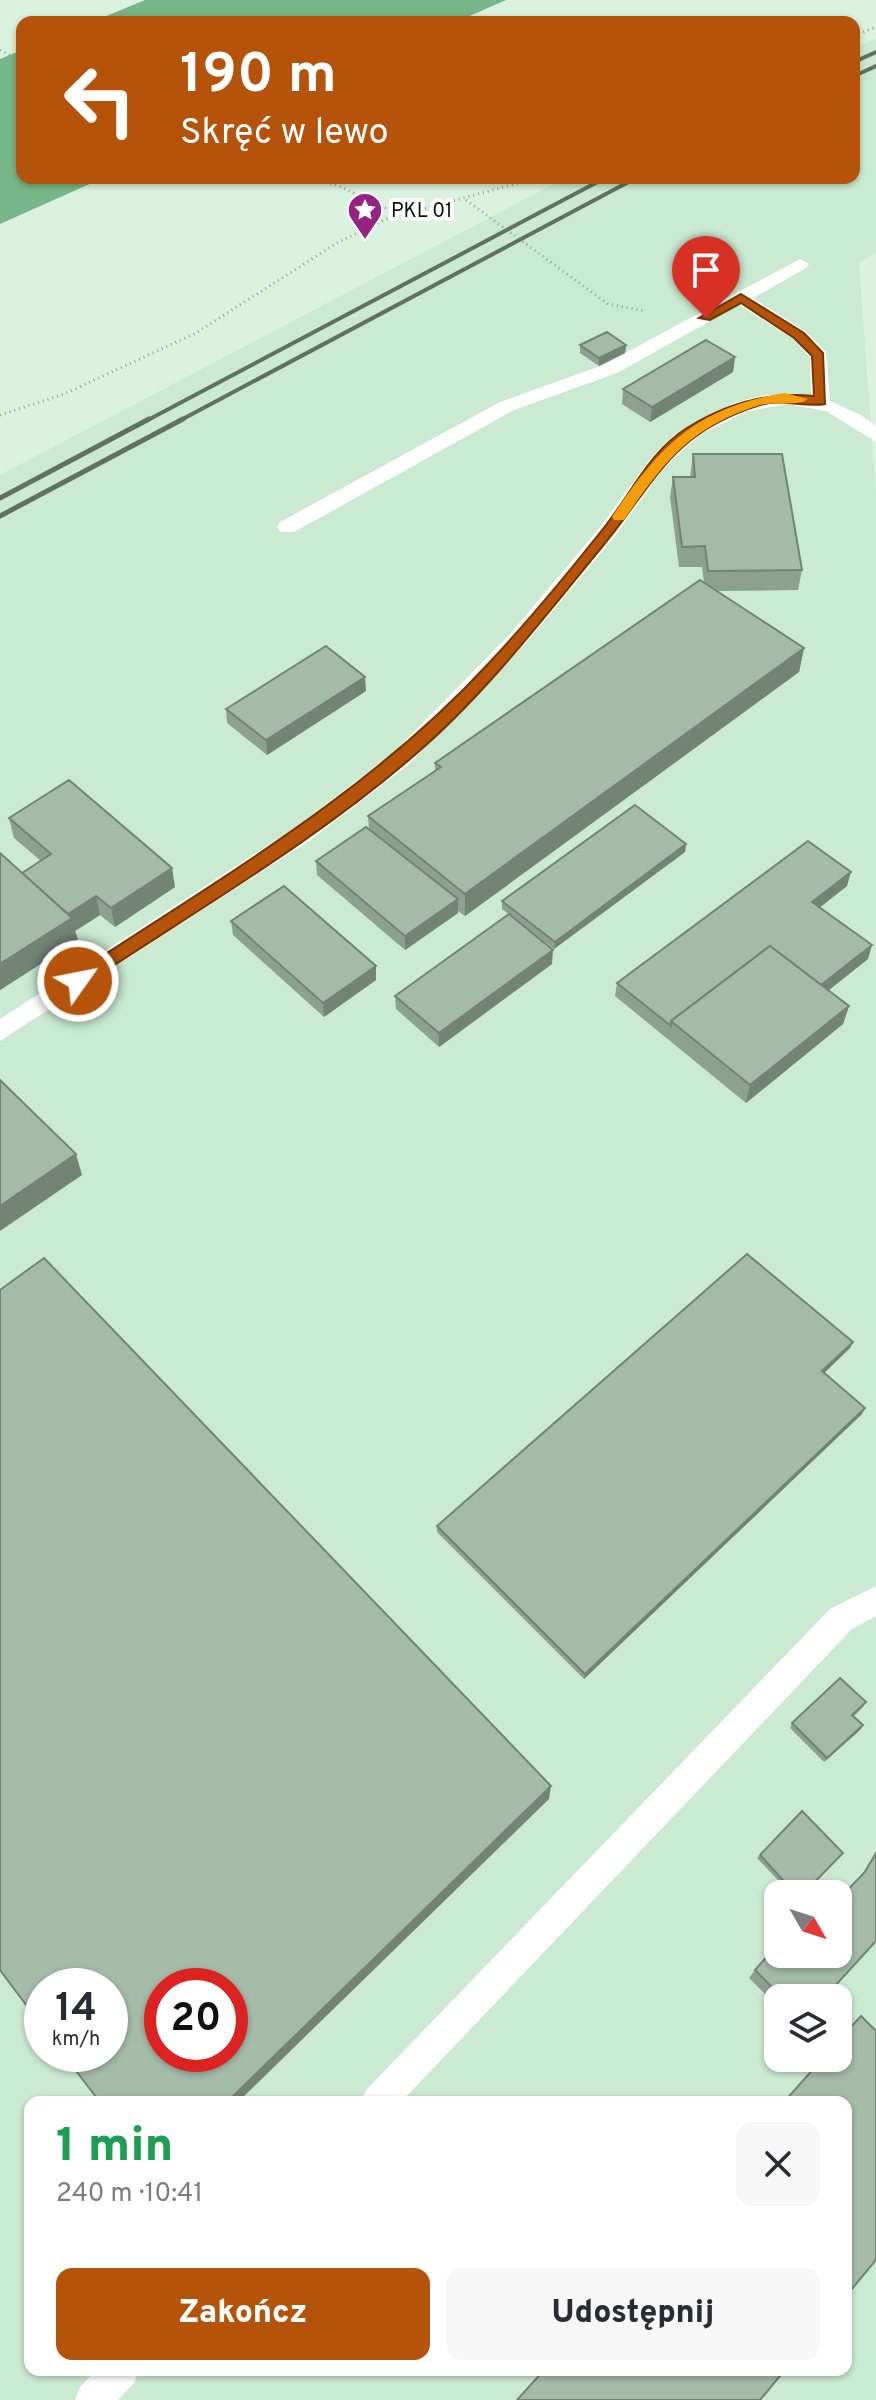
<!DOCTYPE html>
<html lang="pl">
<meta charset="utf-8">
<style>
:root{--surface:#fff;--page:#f7f7f7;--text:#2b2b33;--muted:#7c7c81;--accent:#b45309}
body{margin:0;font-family:Overpass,sans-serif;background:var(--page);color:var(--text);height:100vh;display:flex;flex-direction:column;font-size:30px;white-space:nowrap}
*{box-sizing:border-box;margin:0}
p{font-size:26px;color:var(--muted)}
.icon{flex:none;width:44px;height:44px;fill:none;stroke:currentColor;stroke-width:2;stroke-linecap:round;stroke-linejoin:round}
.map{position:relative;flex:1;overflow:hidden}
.sheet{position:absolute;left:24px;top:2096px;width:828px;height:280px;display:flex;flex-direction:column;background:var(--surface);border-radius:16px;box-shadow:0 2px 6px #0004}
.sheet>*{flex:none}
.hud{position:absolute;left:16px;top:16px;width:844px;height:168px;border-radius:16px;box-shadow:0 2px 6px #0004;background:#b45309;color:#fff;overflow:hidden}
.needle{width:52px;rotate:129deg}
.tools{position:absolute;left:764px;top:1880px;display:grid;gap:16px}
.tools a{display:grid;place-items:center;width:88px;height:88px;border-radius:16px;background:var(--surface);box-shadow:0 2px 6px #0004;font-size:40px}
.speed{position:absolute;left:24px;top:1968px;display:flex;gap:16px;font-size:40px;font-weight:700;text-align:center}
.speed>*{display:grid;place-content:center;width:104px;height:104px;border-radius:50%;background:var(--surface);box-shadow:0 2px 6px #0004;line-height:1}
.speed small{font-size:20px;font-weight:400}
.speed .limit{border:12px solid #d22;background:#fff;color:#111}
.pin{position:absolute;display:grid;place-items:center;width:68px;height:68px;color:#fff;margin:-82px -34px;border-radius:50% 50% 50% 0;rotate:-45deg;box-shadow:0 0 8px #0007}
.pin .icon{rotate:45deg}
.me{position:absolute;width:88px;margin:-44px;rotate:57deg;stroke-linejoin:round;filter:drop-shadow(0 0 6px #0008)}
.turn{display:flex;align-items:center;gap:28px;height:168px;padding:0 32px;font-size:36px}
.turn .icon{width:104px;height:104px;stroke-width:2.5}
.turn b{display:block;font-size:56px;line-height:68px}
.round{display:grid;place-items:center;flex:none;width:84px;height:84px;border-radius:16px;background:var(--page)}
.headline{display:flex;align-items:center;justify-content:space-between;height:136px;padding:0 32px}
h1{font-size:48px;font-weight:800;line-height:60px;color:#1e9e55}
.primary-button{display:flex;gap:16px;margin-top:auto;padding:16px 32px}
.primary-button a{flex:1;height:92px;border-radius:16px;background:var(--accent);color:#fff;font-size:32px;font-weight:800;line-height:92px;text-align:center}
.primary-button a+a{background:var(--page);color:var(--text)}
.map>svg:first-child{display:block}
</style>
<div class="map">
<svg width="876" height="2400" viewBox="0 0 876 2400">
<rect width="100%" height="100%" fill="#daf2df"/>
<!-- built -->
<path fill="#caead1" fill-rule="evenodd" d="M876 39V252L859 263 876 495V2400H0V475L565 178H854V48ZM778 1894H838V1954H778ZM42 1986H110V2054H42ZM162 1986H230V2054H162ZM778 1998H838V2058H778ZM30 2102H846V2370H30Z"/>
<!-- forest -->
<g fill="#77b688">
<polygon points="145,0 506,0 456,22 92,22"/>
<polygon points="22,50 22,178 103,178 0,224 0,59"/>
</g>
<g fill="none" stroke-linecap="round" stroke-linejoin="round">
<!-- path -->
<g stroke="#8fa193" stroke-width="3" stroke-dasharray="1 4" stroke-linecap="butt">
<polyline points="854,36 876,27"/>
<polyline points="0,50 22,61"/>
<polyline points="311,178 337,185 401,215"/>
<polyline points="466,200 608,304 645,311"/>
<polyline points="0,415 64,394 196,333 337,243 386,219 537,178"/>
</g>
<!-- lane -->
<g fill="#fff" fill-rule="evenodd">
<polygon points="800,259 809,264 806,268 753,298 805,331 826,352 830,401 861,415 876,426 876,442 826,411 787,404 748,411 701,434 664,468 615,536 526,643 408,765 309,841 0,1041 0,1019 293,829 392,754 511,633 601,526 650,459 673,436 734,403 764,395 811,395 810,357 793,339 739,305 617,373 514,410 294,532 280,532 277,527 280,522 500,402 603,365"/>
<polygon points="876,1586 876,1616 852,1629 401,2102 361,2102 366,2090 830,1609"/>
<polygon points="96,2370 139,2370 134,2383 118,2400 75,2400 80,2387"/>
</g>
<!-- rail-far1 -->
<g stroke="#617064" stroke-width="4">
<polyline points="854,62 876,52"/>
<polyline points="854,76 876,66"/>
<polyline points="146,421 605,178"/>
<polyline points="179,421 636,178"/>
</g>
<!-- rail -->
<g stroke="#617064" stroke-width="5">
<polyline points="0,498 149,419"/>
<polyline points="0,516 183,419"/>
</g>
</g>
<!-- wall -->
<g fill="#8da191">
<polygon points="580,345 626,345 625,353 599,366 580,353"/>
<polygon points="735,357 733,372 650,422 622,404 623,389"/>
<polygon points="693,454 802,570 798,590 716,591 804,648 799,672 465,916 458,911 458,913 405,950 317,875 316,861 369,829 368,816 435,771 435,763 704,583 702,567 679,567 670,497 673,477 690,477"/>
<polygon points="366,691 267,755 227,723 226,709"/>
<polygon points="9,818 175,887 115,927 100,915 75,931 78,940 0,990 0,853 22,873 41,861 14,838"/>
<polygon points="686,844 685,852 554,949 502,909 502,901"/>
<polygon points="847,886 820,907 868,959 828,990 849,1006 843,1024 746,1103 615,996 617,983"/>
<polygon points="231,921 376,966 376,980 324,1017 233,935"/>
<polygon points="552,964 439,1047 396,1009 395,996"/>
<polygon points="853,1342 850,1348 824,1373 862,1414 584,1679 437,1532 437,1526"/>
<polygon points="866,1702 863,1707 854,1716 863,1725 860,1730 824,1762 790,1728 792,1723"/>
<polygon points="876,1852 824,1998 778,1998 778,2007 749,1978 755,1970 838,1954 861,1876"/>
<polygon points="843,1853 804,1894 791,1894 757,1858 760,1855"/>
</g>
<!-- shaded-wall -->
<g fill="#738376">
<polygon points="626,345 625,353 599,366 599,358"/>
<polygon points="735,357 733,372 650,422 652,407"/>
<polygon points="804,648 799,672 465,916 465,894"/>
<polygon points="365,677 366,691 267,755 266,740"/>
<polygon points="686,844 685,852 554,949 555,942"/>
<polygon points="172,868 175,887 115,927 111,908"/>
<polygon points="851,872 847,886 809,916 812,902"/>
<polygon points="96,896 100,915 75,931 78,940 0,990 0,964 67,915"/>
<polygon points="458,899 458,913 405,950 405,936"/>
<polygon points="872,945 868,959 814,1002 817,988"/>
<polygon points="553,950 552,964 439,1047 439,1033"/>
<polygon points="376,966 376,980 324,1017 323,1003"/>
<polygon points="849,1006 843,1024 746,1103 750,1085"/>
<polygon points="76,1154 82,1175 0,1231 0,1206"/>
<polygon points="853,1342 850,1348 819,1378 822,1371"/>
<polygon points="865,1408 862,1414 584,1679 585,1674"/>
<polygon points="863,1725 860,1730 824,1762 827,1758"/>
<polygon points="551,1786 549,1799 238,2102 227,2102"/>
</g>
<!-- building -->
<g fill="#a4bba9" stroke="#738376" stroke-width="2" fill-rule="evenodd">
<polygon points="607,332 626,345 599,358 580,345"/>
<polygon points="706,340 735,357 652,407 623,389"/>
<polygon points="693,454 782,454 802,570 708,571 705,546 682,547 673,477 695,477"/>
<polygon points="700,580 804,648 465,894 368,816 441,767 435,763"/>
<polygon points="326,646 365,677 266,740 226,709"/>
<polygon points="69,780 172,868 111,908 96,896 68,914 22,873 51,854 9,818"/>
<polygon points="635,805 686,844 555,942 502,901"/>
<polygon points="366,827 458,899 405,936 316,861"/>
<polygon points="808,841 851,872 812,902 872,945 821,985 770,946 671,1021 671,1026 617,983"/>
<polygon points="0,853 72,918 0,964"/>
<polygon points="284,886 376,966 323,1003 231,921"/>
<polygon points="509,914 553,950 439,1033 395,996"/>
<polygon points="770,946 849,1006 750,1085 671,1021"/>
<polygon points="0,1080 76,1154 0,1206"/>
<polygon points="747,1254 853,1342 822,1371 865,1408 585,1674 437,1526"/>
<path d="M44 1258 551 1786 227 2102H100L63 2054H110V1986H42V2026L0 1970V1290ZM162 1986H230V2054H162Z"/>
<polygon points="840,1678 866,1702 852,1715 863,1725 827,1758 792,1723"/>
<polygon points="802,1811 843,1853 803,1894 796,1894 760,1855"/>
<polygon points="876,1853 876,1941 824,1998 783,1998 755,1970 778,1944 778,1954 838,1954 838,1900 865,1872"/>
<polygon points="861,2016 876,2031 876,2260 846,2296 846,2102 784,2102 823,2058 838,2058 838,2041"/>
<polygon points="544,2370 785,2370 760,2400 517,2400"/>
</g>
<!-- route -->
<path fill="#b45309" stroke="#753606" stroke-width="2" d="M741 294 804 333 823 353 825 404C804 408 782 398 760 405 670 433 656 482 602 547 546 615 491 687 425 746 322 838 198 909 84 985H72V976C217 880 369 793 488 664 529 620 569 572 606 525 632 492 650 451 687 428 726 404 769 391 814 396L812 356 794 338 741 303 710 320 699 318Z"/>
<!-- slow -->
<path fill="#f59e0b" d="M785 393 808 399C798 407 774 401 760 405 689 427 663 463 624 520H614L612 517C659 446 697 407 785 393Z"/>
<!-- icons -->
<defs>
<symbol id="sight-pin" viewBox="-11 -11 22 30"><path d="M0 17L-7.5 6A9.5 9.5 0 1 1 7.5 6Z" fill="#942383" stroke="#fff"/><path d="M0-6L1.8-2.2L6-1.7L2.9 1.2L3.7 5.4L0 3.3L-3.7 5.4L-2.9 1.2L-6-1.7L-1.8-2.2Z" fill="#fff"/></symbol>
</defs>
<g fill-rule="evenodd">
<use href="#sight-pin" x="345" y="190" width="40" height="54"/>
</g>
<g text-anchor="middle" stroke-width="8" stroke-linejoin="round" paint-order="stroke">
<!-- far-poi labels -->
<g font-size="20" fill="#08100a" stroke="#fff" text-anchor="start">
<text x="391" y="217">PKL 01</text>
</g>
</g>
</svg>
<div class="tools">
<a><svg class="needle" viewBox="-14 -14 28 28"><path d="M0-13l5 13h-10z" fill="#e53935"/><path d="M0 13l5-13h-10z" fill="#7c7c81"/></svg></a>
<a><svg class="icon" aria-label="layers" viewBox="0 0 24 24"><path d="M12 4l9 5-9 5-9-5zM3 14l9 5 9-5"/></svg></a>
</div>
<div class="speed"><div>14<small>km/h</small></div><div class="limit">20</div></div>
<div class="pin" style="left:706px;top:318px;background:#d93025"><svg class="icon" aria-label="arrive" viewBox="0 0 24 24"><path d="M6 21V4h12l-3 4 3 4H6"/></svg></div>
<svg class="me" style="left:78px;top:981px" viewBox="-20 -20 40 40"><circle r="17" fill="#b45309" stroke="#fff" stroke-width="3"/><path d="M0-11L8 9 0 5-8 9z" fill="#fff"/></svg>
<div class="hud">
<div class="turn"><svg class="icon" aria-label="left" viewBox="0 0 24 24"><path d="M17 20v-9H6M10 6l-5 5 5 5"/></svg><div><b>190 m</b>Skręć w lewo</div></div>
</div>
<section class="sheet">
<div class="headline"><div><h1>1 min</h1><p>240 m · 10:41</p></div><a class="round"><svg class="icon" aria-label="close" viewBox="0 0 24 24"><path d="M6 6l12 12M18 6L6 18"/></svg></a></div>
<div class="primary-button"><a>Zakończ</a><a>Udostępnij</a></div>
</section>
</div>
